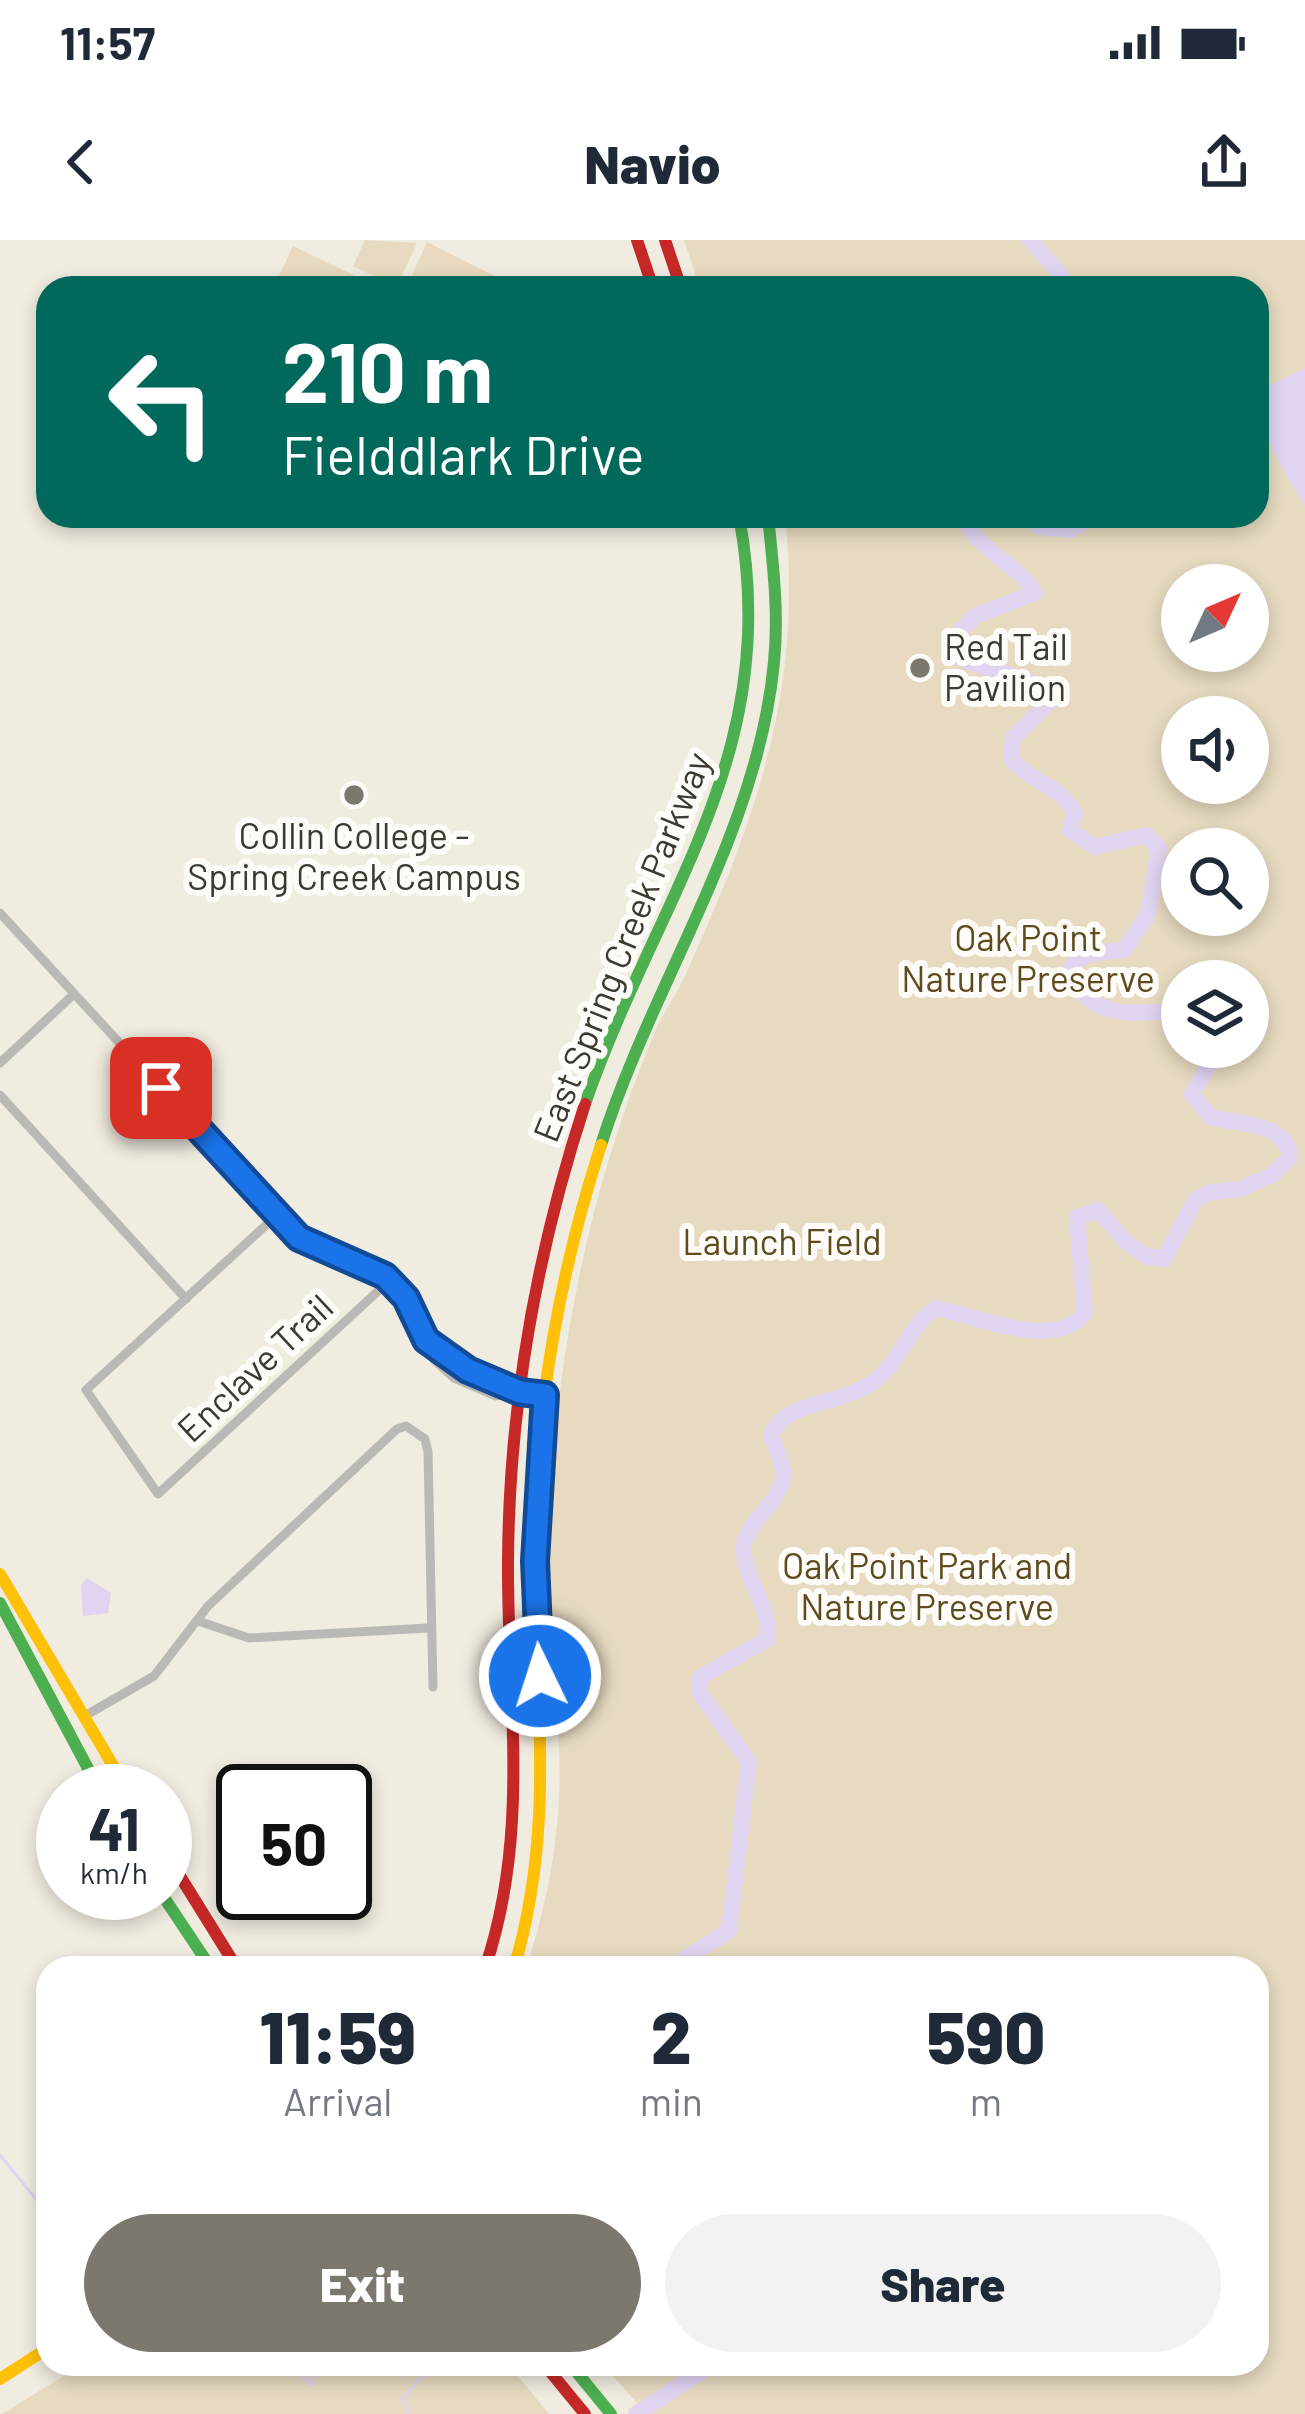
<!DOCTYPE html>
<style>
:root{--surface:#fff;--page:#f2f2f3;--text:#1f2937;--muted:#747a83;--accent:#7c786e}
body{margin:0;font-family:Barlow,sans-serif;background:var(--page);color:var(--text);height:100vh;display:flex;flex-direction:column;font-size:45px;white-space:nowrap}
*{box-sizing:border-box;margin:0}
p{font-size:39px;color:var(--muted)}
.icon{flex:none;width:66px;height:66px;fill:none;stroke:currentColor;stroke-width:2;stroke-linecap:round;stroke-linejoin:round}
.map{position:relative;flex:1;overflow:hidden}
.panel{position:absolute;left:36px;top:1716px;width:1233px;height:420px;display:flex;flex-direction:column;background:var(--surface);border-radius:36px;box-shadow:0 6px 18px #0003}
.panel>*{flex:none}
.top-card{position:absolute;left:36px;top:36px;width:1233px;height:252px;border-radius:36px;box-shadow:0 6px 18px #0003;background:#00695c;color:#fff;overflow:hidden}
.needle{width:78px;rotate:46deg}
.fabs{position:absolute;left:1161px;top:324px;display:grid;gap:24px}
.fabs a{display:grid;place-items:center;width:108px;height:108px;border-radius:50%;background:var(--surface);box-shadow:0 6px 18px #0003;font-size:60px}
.speed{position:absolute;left:36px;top:1524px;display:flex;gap:24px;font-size:60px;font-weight:700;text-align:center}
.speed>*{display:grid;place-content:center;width:156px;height:156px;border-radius:50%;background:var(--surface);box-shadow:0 6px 18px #0003;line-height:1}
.speed small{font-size:30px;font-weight:400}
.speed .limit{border:6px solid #111;border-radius:18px;background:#fff;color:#111}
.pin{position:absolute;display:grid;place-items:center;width:102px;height:102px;color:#fff;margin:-51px;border-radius:24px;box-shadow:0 6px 18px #0006}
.me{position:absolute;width:132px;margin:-66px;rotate:356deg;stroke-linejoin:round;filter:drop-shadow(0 0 9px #0008)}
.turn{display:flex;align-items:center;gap:42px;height:252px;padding:0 48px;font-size:54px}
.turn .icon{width:156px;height:156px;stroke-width:2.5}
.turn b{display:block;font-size:84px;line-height:102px}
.eta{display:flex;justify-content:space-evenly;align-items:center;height:204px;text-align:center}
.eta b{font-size:72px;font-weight:800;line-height:84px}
.cta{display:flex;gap:24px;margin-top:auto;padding:24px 48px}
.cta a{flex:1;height:138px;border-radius:72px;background:var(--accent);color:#fff;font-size:48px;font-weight:800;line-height:138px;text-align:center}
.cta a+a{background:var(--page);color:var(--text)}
.status{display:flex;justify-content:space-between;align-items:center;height:84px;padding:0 60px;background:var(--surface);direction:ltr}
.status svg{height:33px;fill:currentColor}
header{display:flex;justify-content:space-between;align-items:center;height:156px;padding:0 48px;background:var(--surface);font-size:54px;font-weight:800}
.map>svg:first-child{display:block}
</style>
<div class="status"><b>11:57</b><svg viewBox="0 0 49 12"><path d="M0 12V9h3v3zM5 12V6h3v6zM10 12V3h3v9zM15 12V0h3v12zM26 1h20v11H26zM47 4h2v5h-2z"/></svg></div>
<header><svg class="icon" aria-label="back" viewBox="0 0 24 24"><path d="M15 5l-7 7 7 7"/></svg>Navio<svg class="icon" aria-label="share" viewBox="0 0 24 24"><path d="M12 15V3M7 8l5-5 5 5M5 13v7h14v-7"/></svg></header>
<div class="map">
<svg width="1305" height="2174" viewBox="0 0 1305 2174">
<rect width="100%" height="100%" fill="#f1ece0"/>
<!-- green -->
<g fill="#e7dac0" fill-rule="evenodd">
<polygon points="365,0 417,3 397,47 353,26"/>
<path d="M684 0H1305V2174H647L602 2124H1257V1728H526C544 1675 556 1616 559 1560 563 1494 549 1426 548 1360 547 1261 555 1161 574 1063 591 971 618 880 654 794 662 774 675 757 684 738 755 582 804 450 785 276H1257V48H700ZM1182 345H1248V411H1182ZM1182 477H1248V543H1182ZM1182 609H1248V675H1182ZM1182 741H1248V807H1182Z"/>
<polygon points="427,2 495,36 490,48 406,48"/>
<polygon points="293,6 368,42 365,48 273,48"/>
<polygon points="83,2124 508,2124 549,2174 2,2174"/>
</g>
<!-- water -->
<g fill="#e0d4f1">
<path d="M1305 128V265C1284 235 1253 184 1266 147Z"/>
<polygon points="87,1338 111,1353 108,1373 83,1376 81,1345"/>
</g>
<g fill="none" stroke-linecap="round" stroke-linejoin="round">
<!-- stream -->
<g stroke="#e0d4f1" stroke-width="3">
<polyline points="0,1915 48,1974"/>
<polyline points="294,2124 310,2145 324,2124"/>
<polyline points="409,2174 403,2159 432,2124"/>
</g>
<!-- river -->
<g stroke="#e0d4f1" stroke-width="16">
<polyline points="1030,0 1072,48"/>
<path d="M964 276C973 308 1017 323 1035 353L975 376 953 398 954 415C982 431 1038 437 1055 457L1013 498 1011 518C1033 545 1060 544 1075 573L1070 590 1095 607 1146 595 1159 608 1148 674 1124 710C1097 713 1074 710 1067 740 1108 784 1129 770 1182 772"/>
<polyline points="1029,276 1039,287 1070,290 1096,276"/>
<path d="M670 1728 729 1691 749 1522 699 1452 700 1437 768 1399C771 1365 743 1340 744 1308 746 1278 785 1262 783 1232 782 1221 775 1206 771 1195 787 1158 839 1168 876 1140 901 1121 910 1082 937 1068 976 1077 1059 1112 1085 1072L1077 977 1098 970 1127 1003 1146 1016 1164 1019 1196 959 1210 952 1241 949 1272 935 1290 917C1288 883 1238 884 1210 877L1192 854 1220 807"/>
<polyline points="636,2174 713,2124"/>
</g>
<!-- street -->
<g stroke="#bbb9b5" stroke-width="9">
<polyline points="0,673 299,998 385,1036 406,1058 434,1120 454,1138 496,1156 520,1152"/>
<polyline points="0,823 74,754"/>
<polyline points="0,855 186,1059"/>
<polyline points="277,975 86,1150 158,1254 389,1041"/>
<polyline points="426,1100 468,1129 520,1152"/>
<polyline points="198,1381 249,1398 428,1388"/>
<polyline points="83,1477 154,1436 208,1366 397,1189 406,1186 425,1199 428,1212 433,1447"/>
</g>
<!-- fast -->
<g stroke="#4caf50" stroke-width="12">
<path d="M585 864C658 653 784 515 739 276"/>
<path d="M601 905C652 743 758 593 774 422 779 373 773 325 768 276"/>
<polyline points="0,1363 100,1551"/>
<polyline points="161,1653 211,1728"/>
<polyline points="570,2124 611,2174"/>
</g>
<!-- slow -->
<g stroke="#ffc107" stroke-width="12">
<polyline points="0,1334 128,1551"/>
<path d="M514 1728C557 1584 534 1456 534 1310 535 1173 559 1035 601 905"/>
<polyline points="0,2139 48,2108"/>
</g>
<!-- jam -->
<g stroke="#c62828" stroke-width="12">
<polyline points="637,0 653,48"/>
<polyline points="665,0 681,48"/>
<polyline points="165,1612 237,1728"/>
<path d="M485 1728C531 1592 507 1461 508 1321 509 1166 537 1011 585 864"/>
<polyline points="544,2124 585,2174"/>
</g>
</g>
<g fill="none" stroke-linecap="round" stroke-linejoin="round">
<defs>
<polyline id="route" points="161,848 299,998 385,1036 406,1058 426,1100 468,1130 520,1152 545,1155 535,1321 540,1436"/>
</defs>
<!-- route casing -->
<use href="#route" stroke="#114b97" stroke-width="30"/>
<!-- route -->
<use href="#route" stroke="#1a73e8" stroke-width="21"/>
</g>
<!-- markers -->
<g fill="#7c786e" stroke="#fefcf8" stroke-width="4.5">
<circle cx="920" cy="428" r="12"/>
<circle cx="354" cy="555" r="12"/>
</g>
<g text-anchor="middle" stroke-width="12" stroke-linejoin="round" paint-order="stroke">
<!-- poi labels -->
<g font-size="36" fill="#3d3930" stroke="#fefcf8" text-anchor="start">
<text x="944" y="420">Red Tail<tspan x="944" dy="41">Pavilion</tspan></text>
<text x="354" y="609" text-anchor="middle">Collin College -<tspan x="354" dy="41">Spring Creek Campus</tspan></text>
</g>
<!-- park labels -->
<g font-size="36" fill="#5e4c1e" stroke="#fefcf8">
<text x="1028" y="711">Oak Point<tspan x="1028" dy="41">Nature Preserve</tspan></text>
<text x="782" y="1015">Launch Field</text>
<text x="927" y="1339">Oak Point Park and<tspan x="927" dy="41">Nature Preserve</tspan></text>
</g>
<!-- street labels -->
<g font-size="36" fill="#3d3930" stroke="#fefcf8">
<text transform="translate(622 707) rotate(-68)" y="13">East Spring Creek Parkway</text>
<text transform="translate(255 1128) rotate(-43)" y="13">Enclave Trail</text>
</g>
</g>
</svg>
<div class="fabs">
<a><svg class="needle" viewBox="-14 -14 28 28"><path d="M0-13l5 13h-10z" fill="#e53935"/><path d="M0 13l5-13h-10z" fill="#747a83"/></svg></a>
<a><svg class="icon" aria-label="sound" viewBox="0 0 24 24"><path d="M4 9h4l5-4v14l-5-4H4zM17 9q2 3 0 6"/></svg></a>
<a><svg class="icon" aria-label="search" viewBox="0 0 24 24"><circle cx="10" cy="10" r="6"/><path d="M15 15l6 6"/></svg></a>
<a><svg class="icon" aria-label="layers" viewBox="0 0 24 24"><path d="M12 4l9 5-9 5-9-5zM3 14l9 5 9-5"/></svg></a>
</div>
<div class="speed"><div>41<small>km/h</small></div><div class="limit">50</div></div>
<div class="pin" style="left:161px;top:848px;background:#d93025"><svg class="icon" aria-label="arrive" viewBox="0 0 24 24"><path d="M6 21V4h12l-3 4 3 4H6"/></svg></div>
<svg class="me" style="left:540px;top:1436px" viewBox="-20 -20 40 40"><circle r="17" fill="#1a73e8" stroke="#fff" stroke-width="3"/><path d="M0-11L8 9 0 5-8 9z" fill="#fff"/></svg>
<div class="top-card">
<div class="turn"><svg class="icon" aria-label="left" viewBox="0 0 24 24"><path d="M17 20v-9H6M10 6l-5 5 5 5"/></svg><div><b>210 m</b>Fielddlark Drive</div></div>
</div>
<section class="panel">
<div class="eta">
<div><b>11:59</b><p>Arrival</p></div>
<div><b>2</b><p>min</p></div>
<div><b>590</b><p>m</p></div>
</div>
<div class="cta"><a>Exit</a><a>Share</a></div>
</section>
</div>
